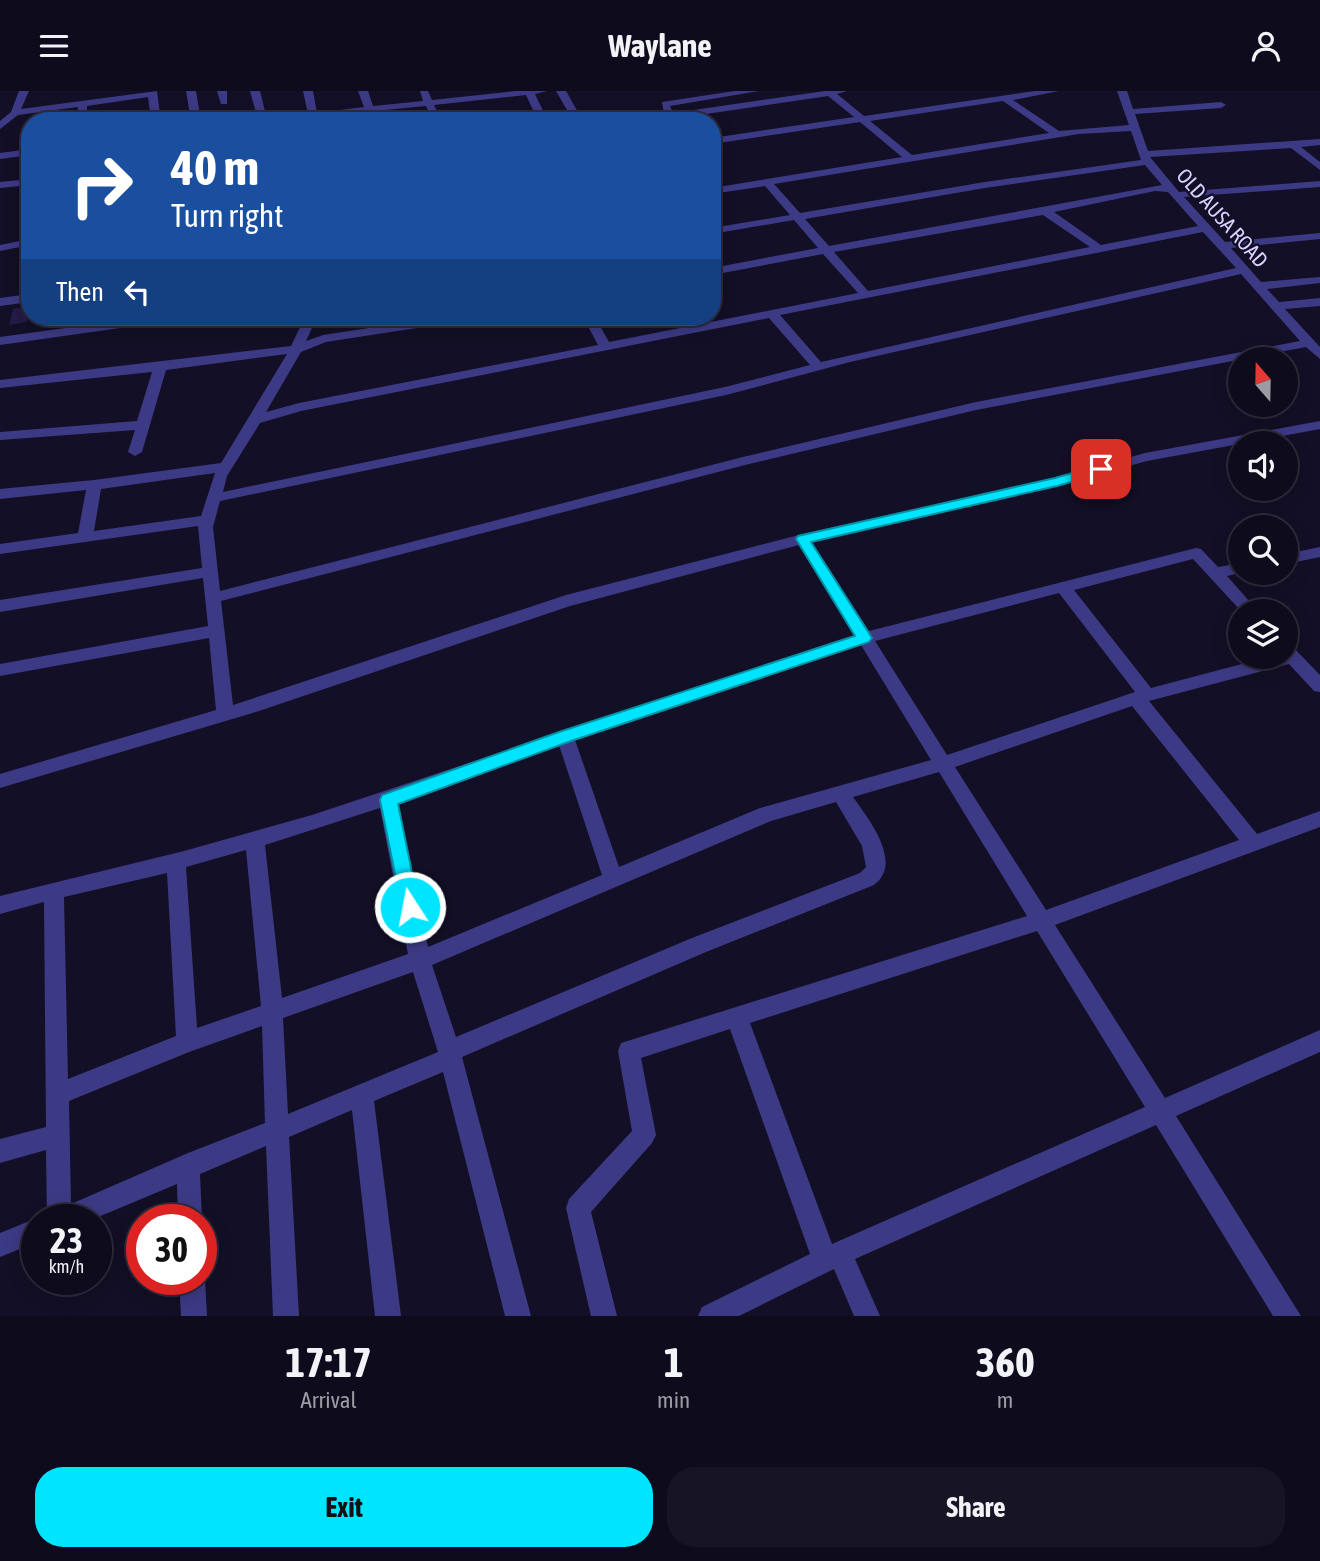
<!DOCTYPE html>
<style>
:root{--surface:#0e0b1c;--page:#171425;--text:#f1f3f6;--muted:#9b9ba3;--line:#2e2b3b;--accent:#00e5ff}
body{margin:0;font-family:"Asap Condensed",sans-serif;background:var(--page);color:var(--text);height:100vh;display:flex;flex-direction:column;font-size:26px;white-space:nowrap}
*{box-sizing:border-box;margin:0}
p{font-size:23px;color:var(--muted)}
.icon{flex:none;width:38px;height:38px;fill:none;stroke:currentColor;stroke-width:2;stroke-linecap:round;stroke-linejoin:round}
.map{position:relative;height:1225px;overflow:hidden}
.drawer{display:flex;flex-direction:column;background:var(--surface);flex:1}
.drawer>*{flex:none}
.banner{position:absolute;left:21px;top:21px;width:700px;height:214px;border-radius:28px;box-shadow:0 4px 18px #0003,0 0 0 2px var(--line);background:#1a4fa0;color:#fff;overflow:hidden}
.needle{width:46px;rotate:340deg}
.fabs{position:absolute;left:1228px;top:256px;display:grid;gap:14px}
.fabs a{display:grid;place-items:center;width:70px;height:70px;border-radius:50%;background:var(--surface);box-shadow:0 4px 18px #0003,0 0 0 2px var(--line);font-size:35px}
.speed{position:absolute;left:21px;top:1113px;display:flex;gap:14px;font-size:35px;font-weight:700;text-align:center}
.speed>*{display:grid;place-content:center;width:91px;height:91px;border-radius:50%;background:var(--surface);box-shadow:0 4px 18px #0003,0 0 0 2px var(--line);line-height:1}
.speed small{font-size:18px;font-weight:400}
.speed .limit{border:10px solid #d22;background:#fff;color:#111}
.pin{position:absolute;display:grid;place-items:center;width:60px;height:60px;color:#fff;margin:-30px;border-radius:14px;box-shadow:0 4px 10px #0006}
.me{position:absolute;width:77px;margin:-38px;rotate:349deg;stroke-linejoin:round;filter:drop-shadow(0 0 5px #0008)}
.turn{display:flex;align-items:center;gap:24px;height:147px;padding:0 35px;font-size:32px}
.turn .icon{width:91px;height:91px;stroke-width:2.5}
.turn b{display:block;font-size:49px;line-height:60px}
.then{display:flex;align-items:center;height:66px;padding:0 35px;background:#0003;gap:14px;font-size:26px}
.eta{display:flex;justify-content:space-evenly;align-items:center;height:119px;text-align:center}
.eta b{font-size:42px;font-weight:700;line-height:49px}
.action{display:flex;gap:14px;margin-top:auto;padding:14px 35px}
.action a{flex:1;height:80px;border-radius:28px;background:var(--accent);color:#111;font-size:28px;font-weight:700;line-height:80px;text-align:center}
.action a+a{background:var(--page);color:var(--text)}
header{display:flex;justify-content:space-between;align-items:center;height:91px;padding:0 35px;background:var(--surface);font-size:32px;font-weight:700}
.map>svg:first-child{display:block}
</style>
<header><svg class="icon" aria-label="menu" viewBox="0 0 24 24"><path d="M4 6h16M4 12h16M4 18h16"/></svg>Waylane<svg class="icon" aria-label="person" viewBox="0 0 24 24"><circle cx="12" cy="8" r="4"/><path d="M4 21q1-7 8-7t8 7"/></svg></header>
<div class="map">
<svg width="1320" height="1225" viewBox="0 0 1320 1225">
<rect width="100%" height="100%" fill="#130f26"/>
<!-- building -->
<polygon fill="#241b47" points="30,215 27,231 9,234 13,218"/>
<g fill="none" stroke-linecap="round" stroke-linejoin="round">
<!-- minor -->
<g fill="#3d3a85" fill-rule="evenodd">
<polygon points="19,0 29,0 21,18 157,0 161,30 151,30 148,6 87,15 87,30 77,30 78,16 18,24 0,38 0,30 11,21"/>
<polygon points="186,0 196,0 201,30 191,30"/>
<polygon points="217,0 227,0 227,13 221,13"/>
<polygon points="250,0 260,0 266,24 259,27 261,30 215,30 256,22"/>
<polygon points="303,0 313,0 317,22 364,16 358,0 368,0 373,15 423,10 420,0 428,0 432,9 516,0 547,0 535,3 548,30 538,30 526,4 434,14 442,30 432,30 426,15 375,20 379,30 369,30 366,21 319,27 320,30 268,30 308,23"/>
<polygon points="556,0 566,0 583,30 551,30 571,26"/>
<path d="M735 0H759L670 15 673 22 825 0H847L837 3 864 25 1035 0H1059L1013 9 1059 40 1129 34 1117 0H1127L1133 18 1221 11 1226 14 1221 17 1135 23 1148 60 1320 48V54L1301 56 1320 71V79L1291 57 1150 66 1179 101 1320 90V96L1184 106 1225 151 1320 142V148L1231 157 1261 191 1320 186V192L1267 198 1279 211 1320 207V215L1285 218 1320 256V268L1306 256 976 319 745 374 221 510 233 614 566 504 803 443 1055 387 1145 362 1320 330V338L1147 370 1057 395 812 451 869 540 1196 457 1201 458 1218 476 1241 472V481H1245L1227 485 1258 520H1241L1193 468 1074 499 1151 597 1272 565H1286V553L1292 555 1320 584V601L1314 600 1289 573 1149 610 1257 743 1320 720V736L1055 834 1165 1007 1320 939V961L1176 1025 1301 1225H1273L1156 1034 855 1168 880 1225H854L834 1178 739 1225H698L702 1216 810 1163 730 938 641 967 656 1044 652 1052 591 1121 617 1225H591L566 1117 569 1108 632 1040 618 960 621 952 1027 825 939 681 853 706C868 727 904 772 874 794L706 861 462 966 531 1225H505L443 981 374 1010 401 1225H375L352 1019 289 1046 299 1225H273L266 1055 200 1083 202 1129 201 1132V1129H178L177 1093 91 1129H47L46 1059 0 1072V1048L46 1036 44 811 0 823V805L184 760 312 724 854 544 799 454 570 515 259 620 0 697V683L216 619 209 547 0 585V573L208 535 203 487 0 521V509L202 477 198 435 0 463V453L78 442 86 399 0 408V398L94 389 221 372 287 263 166 279 142 361 135 365 128 361 135 339 0 349V341L137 330 152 281 0 297V289L291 255 305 226H317L306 250 323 244 440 226H468L462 230 326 251 301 261 266 321 299 312 598 254 583 226H595L609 251 858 202 823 163 712 184V177L818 157 794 129 712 143V137L790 124 765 95 712 103V97L902 66 860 31 712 53V47L854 26 828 5 658 30H632L664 23 662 11ZM1003 10 1049 42 912 64 870 30ZM1131 40 1141 69 985 91 800 122 774 93 1079 43ZM1145 74 1162 94 829 155 805 128 985 97ZM1155 100 1168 101 1198 135 1101 154 1054 121ZM1043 124 1090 156 868 200 834 161ZM1203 141 1236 177 821 271 780 224ZM1241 183 1300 250 976 311 743 366 220 500 213 436 220 410 726 304 850 271ZM769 227 810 274 725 296 223 401 227 385 260 332 301 320ZM215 382 201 425 94 440 101 398ZM1059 502 1135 601 947 664 875 550ZM861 554 931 669 760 717 619 776 575 649ZM1132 615 1239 749 1046 819 955 676ZM559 654 602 784 428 856 398 711ZM836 711 862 755 866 776 860 782 692 847 456 946 432 874 771 730ZM380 717 408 863 282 907 265 754ZM246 759 261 915 197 937 186 776ZM167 782 176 945 68 988 64 806ZM1037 840 1145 1016 832 1153 750 932ZM413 881 438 961 288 1023 283 927ZM262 935 265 1032 188 1062 71 1113 69 1010 189 961Z"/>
<polygon points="30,58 30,64 0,68 0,62"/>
<polygon points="30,88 30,94 0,97 0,91"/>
<polygon points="30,148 30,154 0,160 0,154"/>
<polygon points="30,203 30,211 0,215 0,207"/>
<polygon points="146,226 176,226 170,230 0,254 0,246"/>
<polygon points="1320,456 1320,466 1286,473 1286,463"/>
<polygon points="37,1127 42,1129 37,1129 37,1151 0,1166 0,1142"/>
<polygon points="201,1180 205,1188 207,1225 181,1225 179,1188 201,1188"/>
</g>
</g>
<!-- route -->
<polygon fill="#00e5ff" stroke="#0095a6" stroke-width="2" points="1101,374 1106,375 1106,381 1057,395 811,451 872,547 869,551 571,650 398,713 419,816 416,822 410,824 403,822 380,709 382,704 559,641 855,545 796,448 798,445 1055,387"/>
<g text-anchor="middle" stroke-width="5" stroke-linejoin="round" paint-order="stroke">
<!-- far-street labels -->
<g font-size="21" fill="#d9d4ff" stroke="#130f26">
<text transform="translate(1222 127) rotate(48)" y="7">OLD AUSA ROAD</text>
</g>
</g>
</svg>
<div class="fabs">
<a><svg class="needle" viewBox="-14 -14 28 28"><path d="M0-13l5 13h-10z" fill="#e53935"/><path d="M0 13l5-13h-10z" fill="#9b9ba3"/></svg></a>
<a><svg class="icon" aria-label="sound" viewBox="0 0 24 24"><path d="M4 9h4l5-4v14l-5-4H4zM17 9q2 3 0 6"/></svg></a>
<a><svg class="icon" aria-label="search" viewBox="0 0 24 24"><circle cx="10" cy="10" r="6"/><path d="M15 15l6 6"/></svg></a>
<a><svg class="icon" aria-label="layers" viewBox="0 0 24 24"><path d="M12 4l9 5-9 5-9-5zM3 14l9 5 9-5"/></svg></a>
</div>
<div class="speed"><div>23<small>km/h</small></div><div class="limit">30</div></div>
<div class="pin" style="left:1101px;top:378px;background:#d93025"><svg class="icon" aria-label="arrive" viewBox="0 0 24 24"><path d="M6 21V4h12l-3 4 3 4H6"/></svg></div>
<svg class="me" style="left:410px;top:816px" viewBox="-20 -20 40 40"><circle r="17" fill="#00e5ff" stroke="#fff" stroke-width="3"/><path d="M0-11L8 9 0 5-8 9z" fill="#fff"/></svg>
<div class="banner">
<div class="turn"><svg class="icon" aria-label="right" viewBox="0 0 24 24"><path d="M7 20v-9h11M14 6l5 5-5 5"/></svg><div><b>40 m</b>Turn right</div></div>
<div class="then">Then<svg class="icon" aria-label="left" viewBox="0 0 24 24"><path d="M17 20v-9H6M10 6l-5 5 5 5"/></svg></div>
</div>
</div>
<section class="drawer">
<div class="eta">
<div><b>17:17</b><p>Arrival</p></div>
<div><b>1</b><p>min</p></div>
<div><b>360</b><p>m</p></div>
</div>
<div class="action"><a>Exit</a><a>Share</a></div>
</section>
